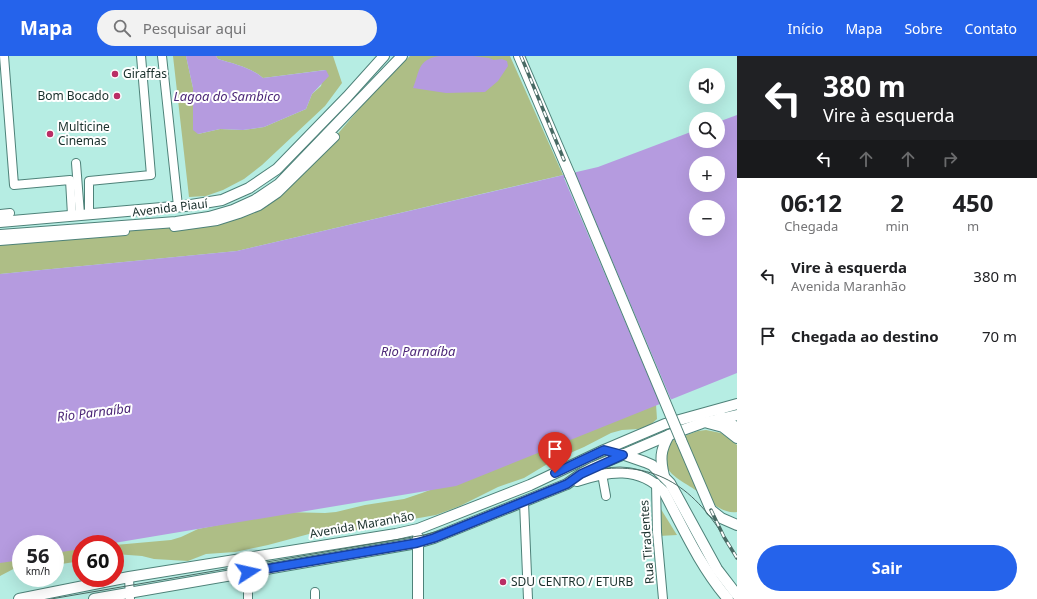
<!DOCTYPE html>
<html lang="pt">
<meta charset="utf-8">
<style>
:root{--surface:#fff;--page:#f2f2f2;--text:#202124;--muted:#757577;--accent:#2563eb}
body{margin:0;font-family:"Noto Sans",sans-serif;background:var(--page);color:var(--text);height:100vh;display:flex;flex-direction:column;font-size:15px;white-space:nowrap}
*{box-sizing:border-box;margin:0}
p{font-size:13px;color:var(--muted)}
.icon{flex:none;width:22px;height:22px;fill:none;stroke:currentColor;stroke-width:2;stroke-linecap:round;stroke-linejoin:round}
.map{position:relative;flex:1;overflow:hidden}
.sheet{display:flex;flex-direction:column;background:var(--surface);width:300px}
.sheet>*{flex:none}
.top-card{background:#202124;color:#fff;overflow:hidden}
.buttons{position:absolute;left:689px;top:12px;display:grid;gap:8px}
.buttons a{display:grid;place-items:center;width:36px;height:36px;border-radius:50%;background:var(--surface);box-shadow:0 4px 16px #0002;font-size:20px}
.speed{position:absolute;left:12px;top:479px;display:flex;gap:8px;font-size:20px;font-weight:700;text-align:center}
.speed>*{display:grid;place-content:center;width:52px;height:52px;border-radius:50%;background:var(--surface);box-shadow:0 4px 16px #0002;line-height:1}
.speed small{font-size:10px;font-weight:400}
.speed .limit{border:6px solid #d22;background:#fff;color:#111}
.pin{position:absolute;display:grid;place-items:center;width:34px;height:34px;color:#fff;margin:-41px -17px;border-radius:50% 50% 50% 0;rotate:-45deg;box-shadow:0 0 4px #0007}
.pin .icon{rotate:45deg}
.me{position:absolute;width:44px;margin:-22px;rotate:80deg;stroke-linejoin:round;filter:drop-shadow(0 0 3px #0008)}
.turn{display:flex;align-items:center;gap:14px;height:84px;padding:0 20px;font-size:18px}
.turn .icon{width:52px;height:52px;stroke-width:2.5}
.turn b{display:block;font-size:28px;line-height:34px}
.lanes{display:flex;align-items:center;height:38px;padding:0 20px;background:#0003;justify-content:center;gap:20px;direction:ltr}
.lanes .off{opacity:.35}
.eta{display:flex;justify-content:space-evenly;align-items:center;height:68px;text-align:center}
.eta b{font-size:24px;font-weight:700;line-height:28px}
.cta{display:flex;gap:8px;margin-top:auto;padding:8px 20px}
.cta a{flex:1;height:46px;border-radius:24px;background:var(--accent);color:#fff;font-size:16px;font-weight:700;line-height:46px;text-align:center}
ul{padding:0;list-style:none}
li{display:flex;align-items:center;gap:12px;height:60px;padding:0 20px}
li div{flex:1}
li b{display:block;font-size:15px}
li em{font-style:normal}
header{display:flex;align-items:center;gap:24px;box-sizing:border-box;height:56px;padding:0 20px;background:var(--accent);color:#fff}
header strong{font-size:19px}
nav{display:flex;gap:22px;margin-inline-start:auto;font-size:14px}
.search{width:280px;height:36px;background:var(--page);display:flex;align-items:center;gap:10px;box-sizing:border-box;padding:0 14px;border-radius:22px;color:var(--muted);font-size:15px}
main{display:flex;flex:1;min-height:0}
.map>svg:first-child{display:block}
</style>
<header>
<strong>Mapa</strong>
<div class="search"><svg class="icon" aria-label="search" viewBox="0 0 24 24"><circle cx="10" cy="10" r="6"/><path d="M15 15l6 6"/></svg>Pesquisar aqui</div>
<nav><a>Início</a><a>Mapa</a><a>Sobre</a><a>Contato</a></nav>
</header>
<main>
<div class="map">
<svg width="737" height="543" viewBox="0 0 737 543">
<rect width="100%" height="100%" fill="#b6ede3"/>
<!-- green -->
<g fill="#aebe86">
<path d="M173 0H186L193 32V50L198 78 220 73 243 74 264 71 306 53 312 38 321 30 325 14 263 22C250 11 234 8 218 3L216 0H333L342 27 325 50 262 109 244 123 223 134 206 140 189 141Z"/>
<polygon points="410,0 510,0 563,119 237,195 0,218 0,185 239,158 335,81 384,24"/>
<polygon points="656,348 657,363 649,370 638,373 622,374 611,377 584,391 554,404 524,422 498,431 460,450 436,459 362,472 352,476 339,477 309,478 268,489 235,496 206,498 188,505 154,503 142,500 115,498 115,489 171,484 181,481 198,473 284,456 325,457 336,456 365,449 404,443 422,437"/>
<path d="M706 374 721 377 737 389V456C721 458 709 444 697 435 683 425 658 416 667 395 669 391 670 387 673 384L698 375Z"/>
<polygon points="659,450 677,479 659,480"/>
<polygon points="0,475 81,488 81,505 55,509 55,488 21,488 21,509 0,520"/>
</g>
<!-- water -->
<g fill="#b59bdf" fill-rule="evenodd">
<path d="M186 0H216L218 3C234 8 250 11 263 22L326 14 329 20 312 38 306 53 264 71 243 74 220 73 198 78 193 74V32Z"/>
<path d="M439 0H473L489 2 494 4 502 3 507 5 508 10 498 25 485 36 446 37 413 32C420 15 417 4 439 0Z"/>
<path d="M737 59V317L456 430 108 488H81V493L55 497V488H21V504L0 507V218L237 195 598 111 696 74V85H718V66ZM696 107H718V129H696ZM696 151H718V173H696Z"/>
</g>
<!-- pier -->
<polygon fill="#b6ede3" points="575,117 672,346 661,350 564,122"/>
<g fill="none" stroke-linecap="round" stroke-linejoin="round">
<defs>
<g id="minor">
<polyline points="4,0 14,129 70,124 72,159"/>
<polyline points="162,0 178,150"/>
<polyline points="76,107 80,158"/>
<polyline points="0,158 10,157"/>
<polyline points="89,158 89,125 151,119 141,0"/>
<polyline points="174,171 217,165 239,158 259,150 278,137 335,81"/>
<polyline points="0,185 125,175"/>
<polyline points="602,418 606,440"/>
<polyline points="656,427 657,476 663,543"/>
<polyline points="524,446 528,543"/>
<polyline points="248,502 248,543"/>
<polyline points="129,521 130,543"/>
<polyline points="315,543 315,536"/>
</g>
<g id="major">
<polyline points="519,0 570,119"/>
<polyline points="0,166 185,150 222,144 249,132 277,113 347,41 384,0"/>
<polyline points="0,179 176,166 209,161 233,154 255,144 279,128 402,0"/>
<polyline points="721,360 737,372"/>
<polyline points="708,367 723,371 737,382"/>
<polyline points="681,384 711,454 721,462 737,469"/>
<polyline points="622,398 645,406 652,409 670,427 717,513 737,539"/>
<path d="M664 420C660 403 660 395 669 379"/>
<path d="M577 425C608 415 639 409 664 436 683 472 701 512 728 543"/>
<polyline points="418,481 418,543"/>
<polyline points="19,543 129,521 396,478 418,473 530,429 604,394 665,368 737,348"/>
<polyline points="94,543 417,487 434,482 567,428 581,418 594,411 669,379 702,367 737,359"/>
</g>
</defs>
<!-- minor casing -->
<use href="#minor" stroke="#4e8279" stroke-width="10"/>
<!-- major casing -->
<use href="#major" stroke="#4e8279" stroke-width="12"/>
<!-- minor -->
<use href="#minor" stroke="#fff" stroke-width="8"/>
<!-- major -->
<use href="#major" stroke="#fff" stroke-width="10"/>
<!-- tram -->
<path stroke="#496a64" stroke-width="1" d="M51 543 424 479 445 473 589 415C652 403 692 429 724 481"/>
<defs>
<g id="rail">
<polyline points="521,0 564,104"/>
<polyline points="711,454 724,481 737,502"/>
</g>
</defs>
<!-- rail casing -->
<use href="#rail" stroke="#496a64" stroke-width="3.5"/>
<!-- rail -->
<use href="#rail" stroke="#fff" stroke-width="2" stroke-dasharray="6" stroke-linecap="butt"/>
<defs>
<polyline id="major-bridge" points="570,119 681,384"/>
</defs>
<!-- major-bridge casing -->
<use href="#major-bridge" stroke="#4e8279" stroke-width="12" stroke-linecap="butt"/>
<!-- major-bridge -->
<use href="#major-bridge" stroke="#fff" stroke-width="10"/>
</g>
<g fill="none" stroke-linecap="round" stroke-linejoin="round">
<defs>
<polyline id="route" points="248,516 417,487 434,482 567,428 581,418 623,399 604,394 555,417"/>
</defs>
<!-- route casing -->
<use href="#route" stroke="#184099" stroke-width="10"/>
<!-- route -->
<use href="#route" stroke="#2563eb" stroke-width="7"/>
</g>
<!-- markers -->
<g fill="#ba2e65" stroke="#fff" stroke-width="1.5">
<circle cx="115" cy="18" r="4"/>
<circle cx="117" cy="40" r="4"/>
<circle cx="50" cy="78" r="4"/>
<circle cx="503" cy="526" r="4"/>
</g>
<g text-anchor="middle" stroke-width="4" stroke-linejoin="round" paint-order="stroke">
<!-- poi labels -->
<g font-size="12" fill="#192f2b" stroke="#fff" text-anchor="start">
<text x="123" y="22">Giraffas</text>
<text x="109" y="44" text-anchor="end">Bom Bocado</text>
<text x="58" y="75">Multicine<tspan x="58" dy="14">Cinemas</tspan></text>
<text x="511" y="530">SDU CENTRO / ETURB</text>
</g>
<!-- street labels -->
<g font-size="12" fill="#192f2b" stroke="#fff">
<text transform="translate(170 152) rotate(-7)" y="4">Avenida Piauí</text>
<text transform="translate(362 469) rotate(-10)" y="4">Avenida Maranhão</text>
<text transform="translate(647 486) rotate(-94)" y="4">Rua Tiradentes</text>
</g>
<!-- water labels -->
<g font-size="13" font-style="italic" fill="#4d2878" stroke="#fff">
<text x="227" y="45">Lagoa do Sambico</text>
<text x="418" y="300">Rio Parnaíba</text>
<text transform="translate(94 356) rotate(-7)" y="5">Rio Parnaíba</text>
</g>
</g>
</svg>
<div class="buttons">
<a><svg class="icon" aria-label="sound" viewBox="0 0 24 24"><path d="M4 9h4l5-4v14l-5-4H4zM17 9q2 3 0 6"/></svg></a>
<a><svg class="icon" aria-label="search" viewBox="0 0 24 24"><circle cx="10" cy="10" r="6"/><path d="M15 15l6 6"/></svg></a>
<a>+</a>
<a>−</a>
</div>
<div class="speed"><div>56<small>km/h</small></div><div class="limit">60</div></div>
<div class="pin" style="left:555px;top:417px;background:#d93025"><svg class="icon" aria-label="arrive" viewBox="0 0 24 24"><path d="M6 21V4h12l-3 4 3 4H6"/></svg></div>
<svg class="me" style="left:248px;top:516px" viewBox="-20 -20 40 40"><circle r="19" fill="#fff"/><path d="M0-13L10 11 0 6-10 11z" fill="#2563eb"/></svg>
</div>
<section class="sheet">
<div class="top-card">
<div class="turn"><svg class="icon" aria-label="left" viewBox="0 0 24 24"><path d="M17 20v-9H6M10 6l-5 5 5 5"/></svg><div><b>380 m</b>Vire à esquerda</div></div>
<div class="lanes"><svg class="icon" aria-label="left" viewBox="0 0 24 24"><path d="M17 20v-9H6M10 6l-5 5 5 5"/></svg><svg class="icon off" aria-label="ahead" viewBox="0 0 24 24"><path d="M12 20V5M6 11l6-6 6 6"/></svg><svg class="icon off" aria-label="ahead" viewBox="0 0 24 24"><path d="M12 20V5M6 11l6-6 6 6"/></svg><svg class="icon off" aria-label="right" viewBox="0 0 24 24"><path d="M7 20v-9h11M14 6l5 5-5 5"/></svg></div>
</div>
<div class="eta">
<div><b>06:12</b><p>Chegada</p></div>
<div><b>2</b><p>min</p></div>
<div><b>450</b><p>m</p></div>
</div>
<ul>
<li><svg class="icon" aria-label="left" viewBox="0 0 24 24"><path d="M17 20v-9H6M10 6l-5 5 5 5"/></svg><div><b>Vire à esquerda</b><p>Avenida Maranhão</p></div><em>380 m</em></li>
<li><svg class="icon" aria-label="arrive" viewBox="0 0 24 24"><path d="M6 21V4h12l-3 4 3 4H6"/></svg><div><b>Chegada ao destino</b></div><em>70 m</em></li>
</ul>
<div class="cta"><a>Sair</a></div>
</section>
</main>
